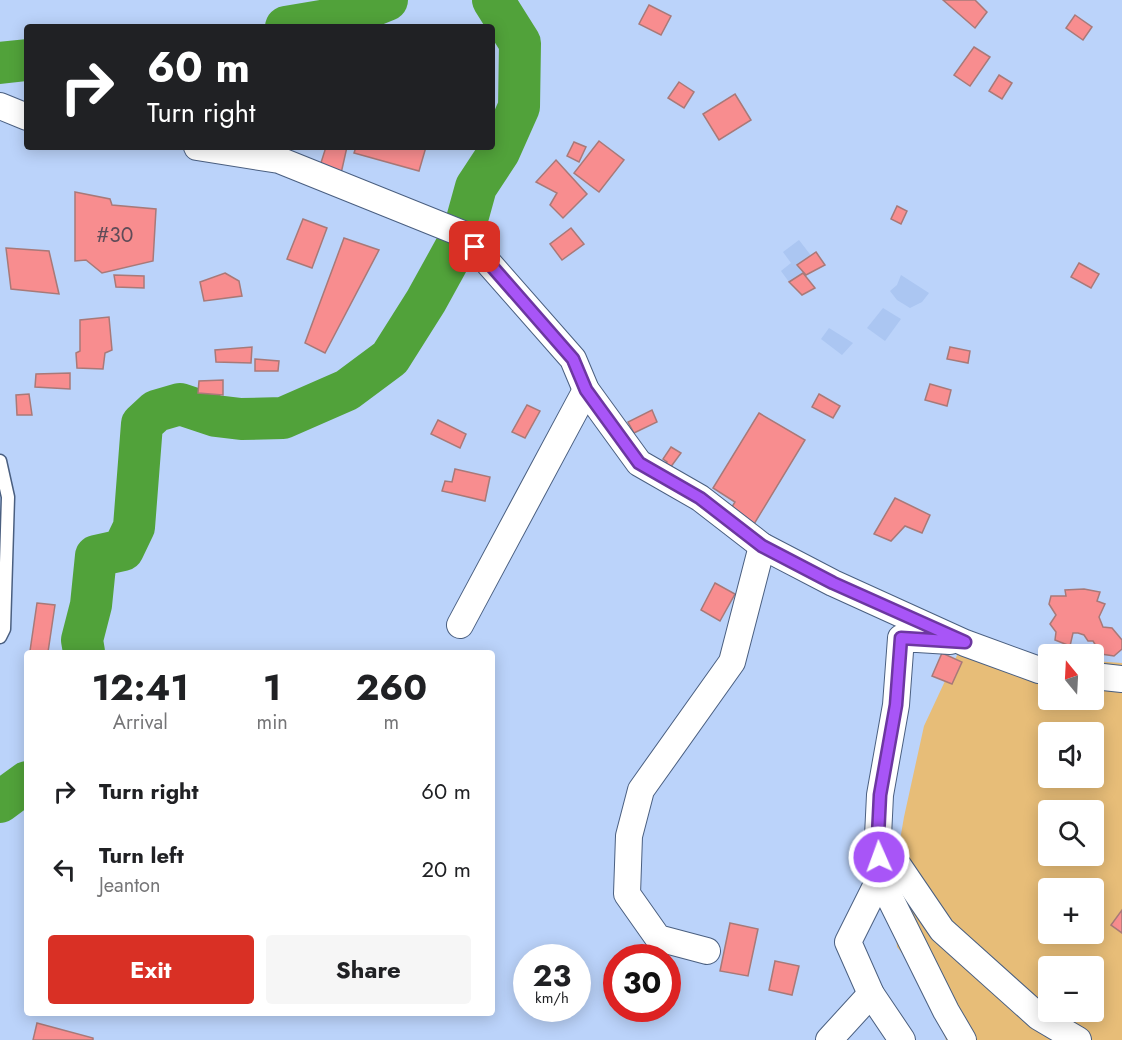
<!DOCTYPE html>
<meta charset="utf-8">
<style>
:root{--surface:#fff;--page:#f6f6f6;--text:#202124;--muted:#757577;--accent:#d93025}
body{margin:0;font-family:Jost,sans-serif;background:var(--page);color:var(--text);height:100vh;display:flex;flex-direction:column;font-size:22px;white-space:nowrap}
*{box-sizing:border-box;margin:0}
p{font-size:20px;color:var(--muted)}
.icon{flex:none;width:33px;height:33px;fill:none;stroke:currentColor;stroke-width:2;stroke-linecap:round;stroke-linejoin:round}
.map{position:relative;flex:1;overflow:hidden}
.details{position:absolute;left:24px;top:650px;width:471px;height:366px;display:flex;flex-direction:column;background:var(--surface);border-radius:6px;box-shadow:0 3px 15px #0003}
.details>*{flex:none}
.banner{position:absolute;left:24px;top:24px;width:471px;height:126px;border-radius:6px;box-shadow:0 3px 15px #0003;background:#202124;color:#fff;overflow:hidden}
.needle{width:39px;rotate:342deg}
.fabs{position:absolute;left:1038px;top:644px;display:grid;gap:12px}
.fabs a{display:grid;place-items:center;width:66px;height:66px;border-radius:6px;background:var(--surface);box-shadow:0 3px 15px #0003;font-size:30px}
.speed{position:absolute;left:513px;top:944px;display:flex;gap:12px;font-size:30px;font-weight:700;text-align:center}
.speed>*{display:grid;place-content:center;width:78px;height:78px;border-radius:50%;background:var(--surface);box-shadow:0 3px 15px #0003;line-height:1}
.speed small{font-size:15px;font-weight:400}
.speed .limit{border:9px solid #d22;background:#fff;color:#111}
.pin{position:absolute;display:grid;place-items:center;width:51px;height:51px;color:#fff;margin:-26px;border-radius:12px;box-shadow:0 3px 9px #0006}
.me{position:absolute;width:66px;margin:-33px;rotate:358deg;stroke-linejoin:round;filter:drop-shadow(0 0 4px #0008)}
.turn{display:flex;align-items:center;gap:21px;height:126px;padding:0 24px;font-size:27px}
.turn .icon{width:78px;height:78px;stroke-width:2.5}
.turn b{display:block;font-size:42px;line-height:51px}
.eta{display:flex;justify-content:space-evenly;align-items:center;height:102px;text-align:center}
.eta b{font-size:36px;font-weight:700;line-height:42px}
.cta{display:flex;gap:12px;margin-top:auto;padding:12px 24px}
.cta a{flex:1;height:69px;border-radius:6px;background:var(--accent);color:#fff;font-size:24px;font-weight:700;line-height:69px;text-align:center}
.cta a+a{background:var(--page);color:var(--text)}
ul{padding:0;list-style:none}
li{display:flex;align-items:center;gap:18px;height:78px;padding:0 24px}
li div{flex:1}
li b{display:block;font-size:22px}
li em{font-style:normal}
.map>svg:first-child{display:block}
</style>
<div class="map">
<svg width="1122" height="1040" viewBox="0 0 1122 1040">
<rect width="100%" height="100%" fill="#bbd3fa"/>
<!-- built -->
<g fill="#abc6f2">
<polygon points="799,240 819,266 792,286 781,271 791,263 783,252"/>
<polygon points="901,275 929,293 922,302 910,308 897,300 890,291 897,285"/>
<polygon points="883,308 901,319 885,341 867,328"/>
<polygon points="829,328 853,343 842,355 821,339"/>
</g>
<!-- green -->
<path fill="#e7bd78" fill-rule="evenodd" d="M959 651 1048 658V699H1094V661L1122 663V1040H946L926 983 897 947 894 918V875L904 817 924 726ZM1048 732H1094V777H1048ZM1048 810H1094V855H1048ZM1048 888H1094V933H1048ZM1048 966H1094V1011H1048Z"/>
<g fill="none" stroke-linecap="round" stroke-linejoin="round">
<!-- river -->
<g stroke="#51a23a" stroke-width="42">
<polyline points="286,27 345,17 387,0"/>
<polyline points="0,63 27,60"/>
<polyline points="84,652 82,640 91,605 96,556 123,550 134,527 142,424 156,411 180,404 216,416 241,419 283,418 347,390 390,358 426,301 463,234 476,187 499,152 519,107 520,43 493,0"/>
<polyline points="0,802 27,782"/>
</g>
</g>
<!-- building -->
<g fill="#f88d8f" stroke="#a87978" stroke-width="1.5">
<polygon points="943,0 975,0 987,12 975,28"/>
<polygon points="649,5 671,16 661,35 639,24"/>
<polygon points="1075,15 1092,27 1083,40 1066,28"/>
<polygon points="974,47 990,57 970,86 954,75"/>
<polygon points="999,75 1012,83 1002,99 989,91"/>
<polygon points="679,82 694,92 684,108 668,98"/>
<polygon points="735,94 751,120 719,140 703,114"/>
<polygon points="599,141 624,160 599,192 574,173"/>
<polygon points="574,142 586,147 579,162 567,156"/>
<polygon points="326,147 347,147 340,178 319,169"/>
<polygon points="356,147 426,147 419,171 354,153"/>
<polygon points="556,160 587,194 563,218 550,205 557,193 536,182"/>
<polygon points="75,192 110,199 112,205 156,209 153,261 102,273 86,260 75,261"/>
<polygon points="897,206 907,211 901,224 891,219"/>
<polygon points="303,219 327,228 312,268 287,259"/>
<polygon points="571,228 584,244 562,260 550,244"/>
<polygon points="344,238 379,250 325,353 305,343"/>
<polygon points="6,248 49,251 59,294 11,289"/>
<polygon points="816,252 825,265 806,275 797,265"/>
<polygon points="1079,263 1099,274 1091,288 1071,277"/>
<polygon points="225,273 239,281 242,296 204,301 200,282"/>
<polygon points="803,273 815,288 802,295 789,282"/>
<polygon points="114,275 144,276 144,288 116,287"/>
<polygon points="109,317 112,350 105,353 103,369 77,368 76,353 80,351 80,320"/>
<polygon points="252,347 251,363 216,362 215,350"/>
<polygon points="950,347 970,351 968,363 947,359"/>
<polygon points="255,359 279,361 278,371 255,371"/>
<polygon points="70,373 70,389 35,387 36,374"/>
<polygon points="223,380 223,395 198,393 199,381"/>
<polygon points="930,384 951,390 947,406 925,400"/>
<polygon points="29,394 32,415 17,415 16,395"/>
<polygon points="819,394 840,406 833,418 812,407"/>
<polygon points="527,405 540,411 525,438 512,432"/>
<polygon points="652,410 657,422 634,433 628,422"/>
<polygon points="759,413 805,440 748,534 724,520 735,502 713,488"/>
<polygon points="438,420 466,434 460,448 431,434"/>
<polygon points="671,447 681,453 670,468 665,465 667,462 663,459"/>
<polygon points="455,469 490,477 485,501 442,491 445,481 452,482"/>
<polygon points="895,498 930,515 922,533 905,526 891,541 874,534"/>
<polygon points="715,583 735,594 720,621 701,610"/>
<polygon points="1084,589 1100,592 1097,601 1105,604 1099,617 1103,627 1112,628 1122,640 1122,649 1114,656 1101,654 1093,641 1088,641 1084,635 1078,633 1073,633 1070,646 1055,640 1056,632 1050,624 1056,615 1049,604 1051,596 1066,596 1065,590"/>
<polygon points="37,603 55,605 48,652 30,651"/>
<polygon points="942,653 962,662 952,684 932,676"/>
<polygon points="1122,910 1122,933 1111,925"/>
<polygon points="730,923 758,929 748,976 720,971"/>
<polygon points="775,961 799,966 792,995 769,990"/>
<polygon points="37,1023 93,1038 93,1040 33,1040"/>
</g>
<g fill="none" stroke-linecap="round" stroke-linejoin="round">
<defs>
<polyline id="service" points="0,461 8,497 4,629 0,637"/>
<g id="minor">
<polyline points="0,106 27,117"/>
<polyline points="197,147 279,160 463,234 573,359 586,390 639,463 700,498 762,546 833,583 965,643 1039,670 1048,671"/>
<polyline points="460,625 586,390"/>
<polyline points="950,641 901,638 896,705 880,795 878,836 880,878 946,1011 963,1040"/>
<polyline points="1094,676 1122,679"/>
<polyline points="878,836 942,930 1039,1017 1078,1040"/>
<polyline points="880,878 848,942 871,994 902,1040"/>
<polyline points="707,951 658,938 627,894 629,836 641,790 732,662 762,546"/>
<polyline points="829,1040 871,994"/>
</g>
</defs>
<!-- service casing -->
<use href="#service" stroke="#4a5f80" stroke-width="15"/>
<!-- minor casing -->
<use href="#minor" stroke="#4a5f80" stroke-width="28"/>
<!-- service -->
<use href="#service" stroke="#fff" stroke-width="12"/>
<!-- minor -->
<use href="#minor" stroke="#fff" stroke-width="26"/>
</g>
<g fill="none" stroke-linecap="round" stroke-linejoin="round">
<defs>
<polyline id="route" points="475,247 573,359 586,390 639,463 700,498 762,546 833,583 965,642 901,638 896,705 880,795 878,836 879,857"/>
</defs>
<!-- route casing -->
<use href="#route" stroke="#6d37a1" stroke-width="15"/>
<!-- route -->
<use href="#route" stroke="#a855f7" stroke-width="10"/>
</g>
<g text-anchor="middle" stroke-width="5" stroke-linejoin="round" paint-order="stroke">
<!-- number labels -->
<g font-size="21" fill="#604c58">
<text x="115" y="242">#30</text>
</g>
</g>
</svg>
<div class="fabs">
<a><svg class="needle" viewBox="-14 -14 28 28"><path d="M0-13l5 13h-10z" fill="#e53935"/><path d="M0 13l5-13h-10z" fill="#757577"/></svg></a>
<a><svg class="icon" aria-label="sound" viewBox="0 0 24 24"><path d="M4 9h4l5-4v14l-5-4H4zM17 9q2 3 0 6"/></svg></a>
<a><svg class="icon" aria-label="search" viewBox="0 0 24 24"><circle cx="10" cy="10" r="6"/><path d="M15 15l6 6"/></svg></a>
<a>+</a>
<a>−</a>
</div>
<div class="speed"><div>23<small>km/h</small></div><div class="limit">30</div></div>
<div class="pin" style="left:475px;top:247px;background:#d93025"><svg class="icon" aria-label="arrive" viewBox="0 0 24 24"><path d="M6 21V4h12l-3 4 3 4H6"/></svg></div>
<svg class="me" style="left:879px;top:857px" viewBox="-20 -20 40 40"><circle r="17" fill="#a855f7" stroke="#fff" stroke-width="3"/><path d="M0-11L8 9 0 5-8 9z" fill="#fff"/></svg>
<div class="banner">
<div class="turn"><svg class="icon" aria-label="right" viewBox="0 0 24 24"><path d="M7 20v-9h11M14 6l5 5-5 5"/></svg><div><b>60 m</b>Turn right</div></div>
</div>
<section class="details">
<div class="eta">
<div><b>12:41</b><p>Arrival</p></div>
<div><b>1</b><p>min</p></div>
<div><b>260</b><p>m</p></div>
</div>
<ul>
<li><svg class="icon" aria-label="right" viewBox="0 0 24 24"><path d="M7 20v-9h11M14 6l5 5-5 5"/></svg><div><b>Turn right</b></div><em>60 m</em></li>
<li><svg class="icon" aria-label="left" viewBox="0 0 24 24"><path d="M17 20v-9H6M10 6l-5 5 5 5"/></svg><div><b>Turn left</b><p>Jeanton</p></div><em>20 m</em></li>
</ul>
<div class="cta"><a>Exit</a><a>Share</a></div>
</section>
</div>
